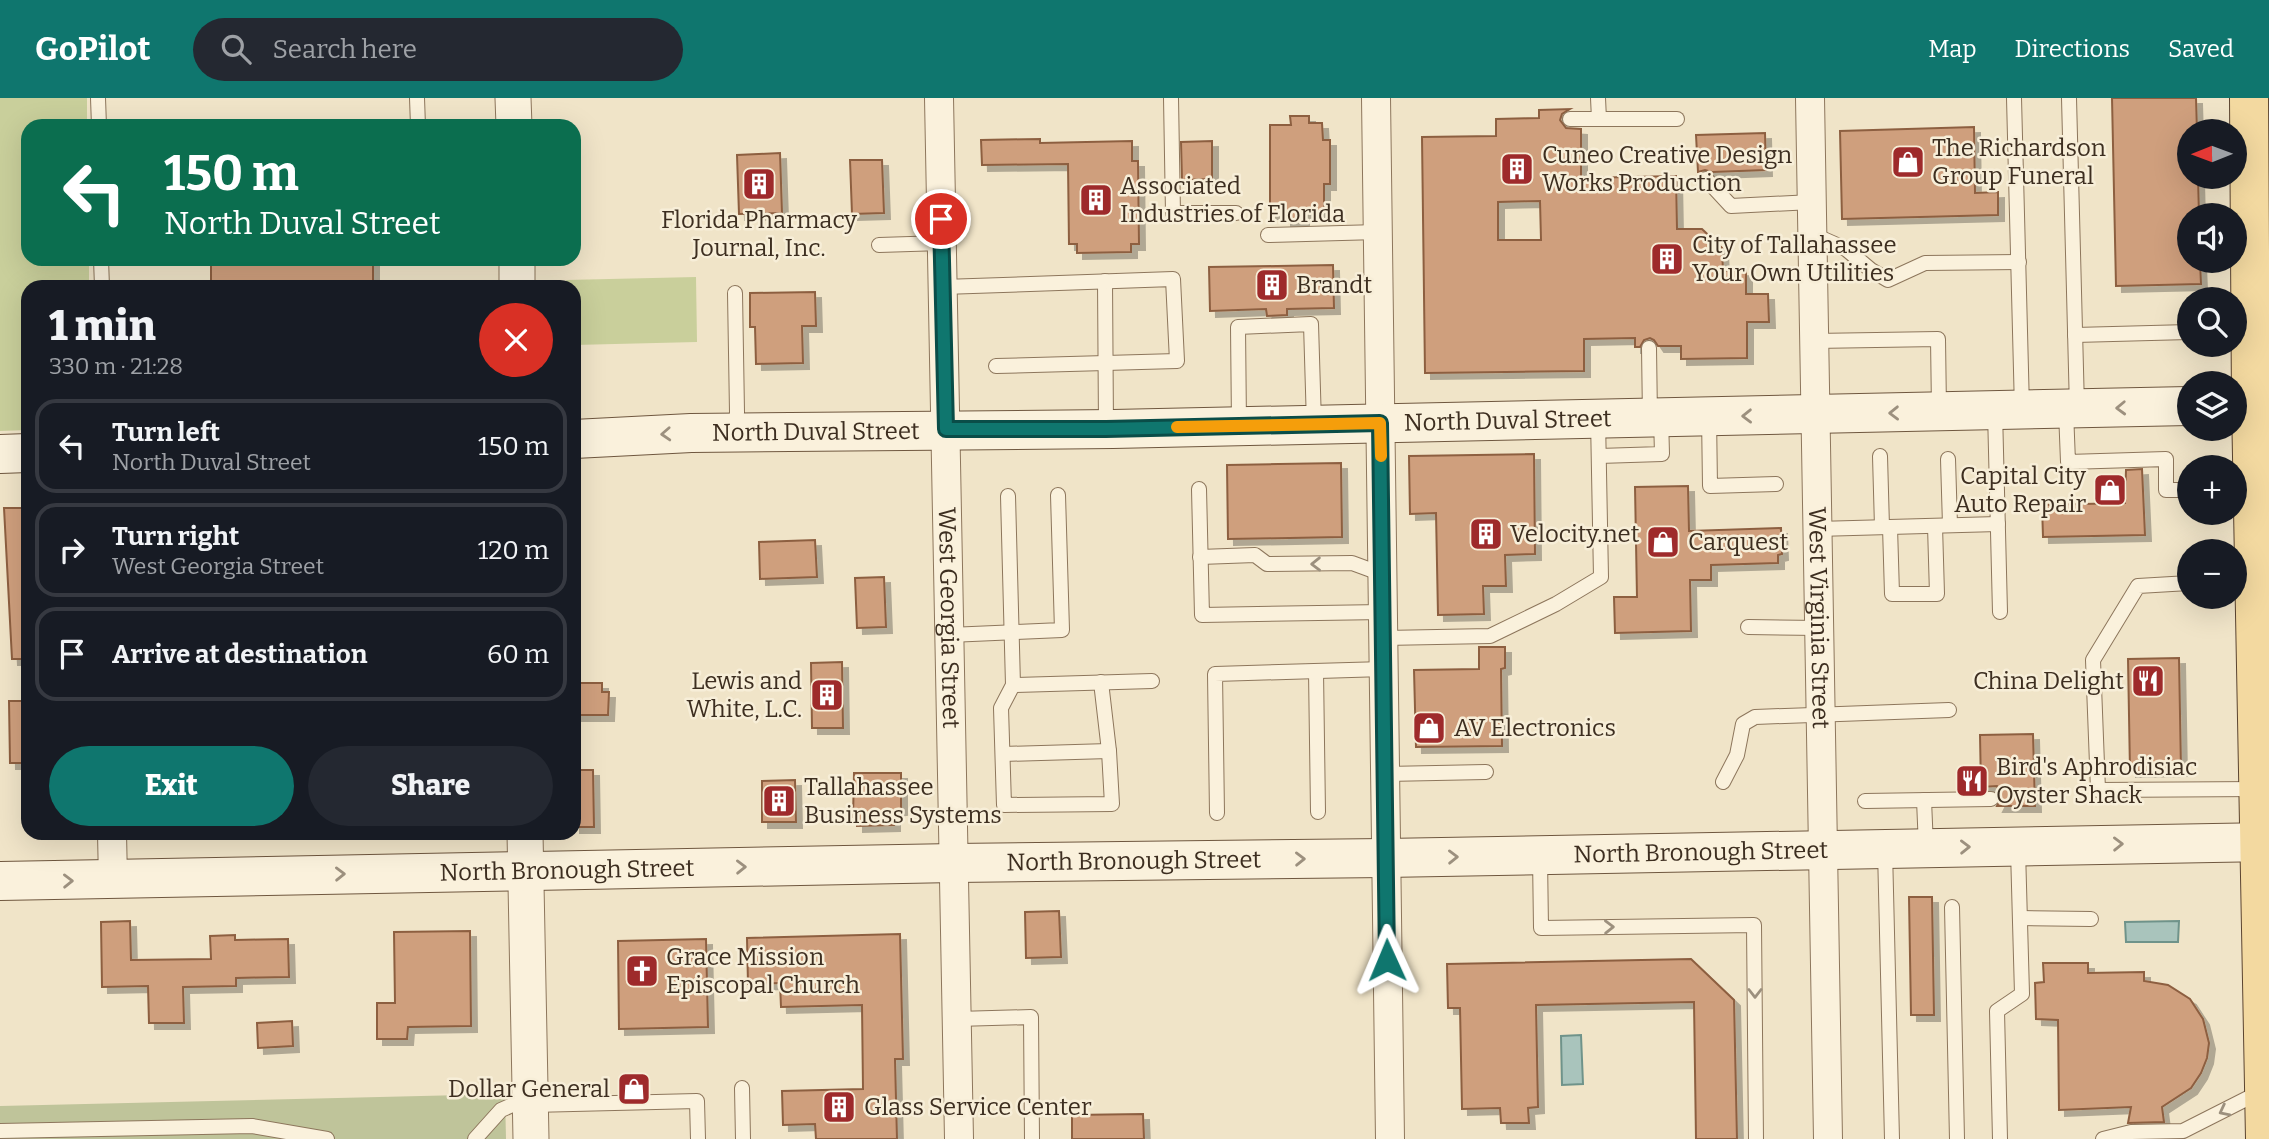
<!DOCTYPE html>
<meta charset="utf-8">
<style>
:root{--surface:#171b24;--page:#242831;--text:#f1f3f6;--muted:#9ea1a6;--line:#363941;--accent:#0f766e}
body{margin:0;font-family:Bitter,serif;background:var(--page);color:var(--text);height:100vh;display:flex;flex-direction:column;font-size:26px;white-space:nowrap}
*{box-sizing:border-box;margin:0}
p{font-size:23px;color:var(--muted)}
.icon{flex:none;width:38px;height:38px;fill:none;stroke:currentColor;stroke-width:2;stroke-linecap:round;stroke-linejoin:round}
.map{position:relative;flex:1;overflow:hidden}
.side{position:absolute;left:21px;top:182px;width:560px;height:560px;display:flex;flex-direction:column;background:var(--surface);border-radius:21px;box-shadow:0 7px 28px #0002}
.side>*{flex:none}
.banner{position:absolute;left:21px;top:21px;width:560px;height:147px;border-radius:21px;box-shadow:0 7px 28px #0002;background:#0b6e4f;color:#fff;overflow:hidden}
.needle{width:46px;rotate:269deg}
.tools{position:absolute;left:2177px;top:21px;display:grid;gap:14px}
.tools a{display:grid;place-items:center;width:70px;height:70px;border-radius:50%;background:var(--surface);box-shadow:0 7px 28px #0002;font-size:35px}
.pin{position:absolute;display:grid;place-items:center;width:60px;height:60px;color:#fff;margin:-30px;border:4px solid #fff;border-radius:50%;box-shadow:0 2px 7px #0007}
.me{position:absolute;width:77px;margin:-38px;rotate:359deg;stroke-linejoin:round;filter:drop-shadow(0 0 5px #0008)}
.turn{display:flex;align-items:center;gap:24px;height:147px;padding:0 28px;font-size:32px}
.turn .icon{width:91px;height:91px;stroke-width:2.5}
.turn b{display:block;font-size:49px;line-height:60px}
.round{display:grid;place-items:center;flex:none;width:74px;height:74px;border-radius:37px;background:var(--page)}
.overview{display:flex;align-items:center;justify-content:space-between;height:119px;padding:0 28px}
h1{font-size:42px;font-weight:800;line-height:52px}
.cta{display:flex;gap:14px;margin-top:auto;padding:14px 28px}
.cta a{flex:1;height:80px;border-radius:42px;background:var(--accent);color:#fff;font-size:28px;font-weight:800;line-height:80px;text-align:center}
.cta a+a{background:var(--page);color:var(--text)}
ul{padding:0;list-style:none}
li{display:flex;align-items:center;gap:21px;height:94px;margin:0 14px 10px;padding:0 14px;border:4px solid var(--line);border-radius:21px}
li div{flex:1}
li b{display:block;font-size:26px}
li em{font-style:normal}
header{display:flex;align-items:center;gap:42px;box-sizing:border-box;height:98px;padding:0 35px;background:var(--accent);color:#fff}
header strong{font-size:33px}
nav{display:flex;gap:38px;margin-inline-start:auto;font-size:24px}
.search{width:490px;height:63px;background:var(--page);display:flex;align-items:center;gap:18px;box-sizing:border-box;padding:0 24px;border-radius:38px;color:var(--muted);font-size:26px}
.map>svg:first-child{display:block}
</style>
<header>
<strong>GoPilot</strong>
<div class="search"><svg class="icon" aria-label="search" viewBox="0 0 24 24"><circle cx="10" cy="10" r="6"/><path d="M15 15l6 6"/></svg>Search here</div>
<nav><a>Map</a><a>Directions</a><a>Saved</a></nav>
</header>
<div class="map">
<svg width="2269" height="1041" viewBox="0 0 2269 1041">
<defs>
<filter id="shadow"><feDropShadow dx="6" dy="6" stdDeviation="0" flood-color="#0004"/></filter>
</defs>
<rect width="100%" height="100%" fill="#f0e4c8"/>
<!-- green -->
<g fill="#c9cf9b">
<polygon points="0,0 87,0 87,28 28,28 28,161 89,161 89,189 28,189 28,332 0,333"/>
<polygon points="696,179 697,244 574,247 574,189 567,189 566,182"/>
</g>
<!-- cemetery -->
<polygon fill="#bfc49a" points="505,996 506,1041 0,1041 0,1008"/>
<!-- water -->
<g fill="#a9c4bc" stroke="#6f938a" stroke-width="2">
<polygon points="2179,823 2178,844 2126,844 2125,824"/>
<polygon points="1581,937 1583,986 1562,987 1561,938"/>
</g>
<!-- building -->
<g fill="#cf9f7d" stroke="#8d5f41" stroke-width="2" fill-rule="evenodd" filter="url(#shadow)">
<polygon points="2112,0 2196,0 2197,33 2189,33 2189,79 2198,79 2199,117 2189,117 2189,163 2200,163 2201,186 2116,188"/>
<path d="M1570 11 1562 16 1560 22 1566 30 1581 31V80L1676 78 1677 131H1702L1722 150 1723 173 1746 172V196H1768L1769 224H1747V260L1681 261V248H1658L1654 242 1650 240 1644 242 1640 249H1635V240L1584 241V273L1425 275 1422 39 1496 38V21L1539 20V12ZM1540 103 1541 142H1498V104Z"/>
<polygon points="1290,18 1309,18 1309,25 1322,25 1323,42 1330,42 1330,86 1324,86 1324,114 1303,114 1303,123 1285,123 1285,115 1270,115 1270,27 1291,27"/>
<polygon points="1974,29 1975,95 1998,94 1998,117 1842,121 1840,33"/>
<polygon points="1765,35 1766,72 1712,74 1705,72 1698,74 1696,37"/>
<polygon points="1040,41 1040,45 1132,43 1132,63 1138,63 1139,146 1131,146 1131,154 1077,155 1077,146 1069,146 1068,66 982,67 981,42"/>
<polygon points="1212,43 1212,81 1182,82 1181,44"/>
<polygon points="780,55 782,115 739,116 737,57"/>
<polygon points="850,62 882,62 884,115 852,116"/>
<rect x="211" y="161" width="162" height="28"/>
<polygon points="1333,167 1334,210 1287,211 1287,217 1267,218 1266,211 1210,213 1209,169"/>
<polygon points="815,194 816,228 802,228 803,265 756,266 755,229 750,229 750,195"/>
<polygon points="1534,356 1535,456 1505,457 1506,488 1483,488 1484,516 1438,517 1436,415 1410,416 1409,358"/>
<polygon points="1341,365 1342,439 1228,441 1227,367"/>
<polygon points="2142,371 2145,437 2043,439 2042,407 2125,405 2126,372"/>
<polygon points="1688,388 1689,433 1781,430 1782,456 1778,457 1778,465 1711,467 1711,482 1690,482 1691,533 1615,535 1614,499 1637,499 1635,389"/>
<polygon points="4,410 28,410 28,561 12,561"/>
<polygon points="815,442 817,479 760,481 759,444"/>
<polygon points="884,479 886,529 857,530 855,480"/>
<polygon points="1479,549 1505,549 1505,570 1501,571 1502,648 1416,649 1414,572 1479,571"/>
<polygon points="2179,560 2181,672 2130,673 2128,561"/>
<polygon points="842,564 843,630 812,630 811,565"/>
<polygon points="574,585 602,585 602,594 609,594 608,617 574,617"/>
<polygon points="9,603 28,603 28,665 10,665"/>
<polygon points="2033,636 2035,708 1997,708 2001,700 1997,688 1981,689 1980,637"/>
<polygon points="574,672 593,672 594,729 574,729"/>
<polygon points="854,675 901,675 901,711 894,712 894,727 857,728 857,719 853,719"/>
<polygon points="795,682 796,724 762,724 762,683"/>
<polygon points="1909,799 1932,799 1934,917 1911,917"/>
<polygon points="1059,813 1061,859 1026,860 1025,814"/>
<polygon points="130,823 131,862 211,861 210,838 235,837 235,842 288,841 289,879 236,880 236,888 183,889 184,925 149,925 148,888 102,889 101,824"/>
<polygon points="470,833 471,928 408,929 407,941 377,941 377,905 395,905 394,834"/>
<polygon points="900,836 903,961 895,961 897,1041 816,1041 815,1026 783,1027 782,993 863,991 862,907 781,909 780,885 748,886 747,840"/>
<polygon points="706,841 708,929 619,931 618,843"/>
<polygon points="1691,861 1734,902 1737,1041 1696,1041 1694,904 1536,907 1538,1009 1528,1010 1529,1025 1501,1025 1500,1010 1462,1011 1460,910 1448,910 1447,866"/>
<polygon points="2043,865 2088,865 2088,875 2144,874 2144,883 2168,887 2190,901 2203,921 2209,945 2207,960 2201,975 2191,990 2162,1009 2164,1024 2128,1025 2131,1009 2059,1012 2058,922 2036,921 2035,885 2044,884"/>
<polygon points="292,923 293,948 258,950 257,925"/>
<polygon points="1143,1016 1144,1041 1072,1041 1072,1017"/>
</g>
<g fill="none" stroke-linecap="round" stroke-linejoin="round">
<defs>
<g id="service">
<polyline points="98,0 99,28"/>
<polyline points="417,0 418,28"/>
<polyline points="1171,0 1173,115 1236,115"/>
<polyline points="1598,0 1599,21"/>
<polyline points="2014,0 2022,311"/>
<polyline points="2069,0 2077,310"/>
<polyline points="1570,21 1677,21"/>
<polyline points="1706,81 1731,108 1812,104"/>
<polyline points="1812,136 1846,151 1871,172 1888,182 1925,165 2019,164"/>
<polyline points="1268,137 1378,134"/>
<polyline points="879,147 942,145"/>
<polyline points="101,161 102,189"/>
<polyline points="1105,183 1106,329"/>
<polyline points="943,189 1173,181 1177,263 996,268"/>
<polyline points="735,195 737,314 735,334"/>
<polyline points="2075,237 2189,234"/>
<polyline points="1814,243 1938,241 1939,311"/>
<polyline points="1649,250 1650,319"/>
<polyline points="1995,313 2000,514"/>
<polyline points="2066,313 2068,364 2166,361 2166,392 2189,392"/>
<polyline points="1709,318 1710,388 1776,386"/>
<polyline points="1239,326 1238,229 1311,226 1314,326"/>
<polyline points="1599,358 1662,356 1661,319"/>
<polyline points="1880,358 1882,429"/>
<polyline points="1948,361 1950,427"/>
<polyline points="1199,391 1202,517 1383,514"/>
<polyline points="1008,398 1013,587 1001,610 1004,707 1112,706 1109,653 1101,584"/>
<polyline points="1890,429 1892,496 1937,496 1935,428"/>
<polyline points="1817,431 1998,426"/>
<polyline points="1200,459 1255,457 1267,466 1352,465 1382,476"/>
<polyline points="2189,485 2138,488 2093,562 2098,692 2258,691"/>
<polyline points="1748,529 1819,530"/>
<polyline points="949,537 1062,532 1058,397"/>
<polyline points="1384,540 1490,538 1556,506 1601,479 1598,321"/>
<polyline points="1316,573 1318,714"/>
<polyline points="1013,587 1152,583"/>
<polyline points="1003,656 1109,653"/>
<polyline points="1386,676 1486,674"/>
<polyline points="1723,684 1737,657 1743,626 1755,619 1949,612"/>
<polyline points="1924,702 1926,749"/>
<polyline points="1865,703 1991,701"/>
<polyline points="1217,715 1215,576 1384,571"/>
<polyline points="1885,752 1892,1041"/>
<polyline points="1540,759 1541,830 1754,827 1756,1041"/>
<polyline points="1952,809 1957,1041"/>
<polyline points="2020,820 2091,821"/>
<polyline points="957,921 1031,919 1032,1041"/>
<polyline points="742,990 743,1041"/>
<polyline points="532,1007 697,1003 698,1041"/>
<polyline points="0,1033 252,1028 327,1041"/>
<polyline points="475,1041 501,1012 528,1000"/>
<polyline points="2000,1041 1997,913 2022,896 2018,752"/>
<polyline points="2103,1041 2131,1034 2183,1033 2260,994"/>
</g>
<g id="minor">
<path id="s1" d="M939 0 959 1041"/>
<polyline points="1376,0 1390,1041"/>
<path id="s2" d="M1810 0 1828 1041"/>
<polyline points="112,735 113,782"/>
</g>
<g id="tertiary">
<polyline points="513,0 514,28"/>
<polyline points="517,161 517,189"/>
<polyline points="525,735 531,1041"/>
</g>
<g id="secondary">
<path id="s3" d="M574 341 691 335 1113 331 2189 308"/>
<polyline points="0,356 28,355"/>
<path id="s4" d="M0 783 954 765 1385 760 2269 744"/>
</g>
<polyline id="primary" points="2249,0 2251,306 2265,1041"/>
</defs>
<!-- service casing -->
<use href="#service" stroke="#8d765c" stroke-width="16"/>
<!-- minor casing -->
<use href="#minor" stroke="#8d765c" stroke-width="30"/>
<!-- tertiary casing -->
<use href="#tertiary" stroke="#8d765c" stroke-width="37"/>
<!-- secondary casing -->
<use href="#secondary" stroke="#6f573f" stroke-width="40"/>
<!-- primary casing -->
<use href="#primary" stroke="#5b4430" stroke-width="40"/>
<!-- service -->
<use href="#service" stroke="#faf1dc" stroke-width="14"/>
<!-- minor -->
<use href="#minor" stroke="#faf1dc" stroke-width="28"/>
<!-- tertiary -->
<use href="#tertiary" stroke="#faf1dc" stroke-width="35"/>
<!-- secondary -->
<use href="#secondary" stroke="#faf1dc" stroke-width="38"/>
<!-- primary -->
<use href="#primary" stroke="#f3d9a0" stroke-width="38"/>
</g>
<!-- one-way arrows -->
<defs><path id="oneway-chevron" d="M-2-3.5L2.5 0L-2 3.5" fill="none" stroke-width="1.6" stroke-linecap="round" stroke-linejoin="round" transform="scale(1.75)"/></defs>
<g stroke="#9c907e">
<use href="#oneway-chevron" transform="translate(2121 310) rotate(178)"/>
<use href="#oneway-chevron" transform="translate(1894 315) rotate(179)"/>
<use href="#oneway-chevron" transform="translate(1747 318) rotate(179)"/>
<use href="#oneway-chevron" transform="translate(666 336) rotate(177)"/>
<use href="#oneway-chevron" transform="translate(1316 466) rotate(179)"/>
<use href="#oneway-chevron" transform="translate(2118 746) rotate(-1)"/>
<use href="#oneway-chevron" transform="translate(1965 749) rotate(-1)"/>
<use href="#oneway-chevron" transform="translate(1453 759) rotate(-1)"/>
<use href="#oneway-chevron" transform="translate(1300 761) rotate(-1)"/>
<use href="#oneway-chevron" transform="translate(741 769) rotate(-1)"/>
<use href="#oneway-chevron" transform="translate(340 776) rotate(-1)"/>
<use href="#oneway-chevron" transform="translate(68 783) rotate(-1)"/>
<use href="#oneway-chevron" transform="translate(1609 829) rotate(-1)"/>
<use href="#oneway-chevron" transform="translate(1755 895) rotate(90)"/>
<use href="#oneway-chevron" transform="translate(2224 1013) rotate(153)"/>
</g>
<g fill="none" stroke-linecap="round" stroke-linejoin="round">
<defs>
<polyline id="route" points="941,121 946,331 1106,331 1380,325 1387,862"/>
</defs>
<!-- route casing -->
<use href="#route" stroke="#0a4d48" stroke-width="18"/>
<!-- route -->
<use href="#route" stroke="#0f766e" stroke-width="12"/>
<!-- slow -->
<polyline stroke="#f59e0b" stroke-width="12" points="1177,329 1380,325 1381,358"/>
</g>
<!-- icons -->
<defs>
<symbol id="shop-square" viewBox="-11 -11 22 22"><rect x="-9" y="-9" width="18" height="18" rx="4" fill="#9e2a2b" stroke="#f7eed8"/><path d="M-5-2.5h2.3a2.7 3.5 0 0 1 5.4 0H5L5.5 6h-11ZM-1.5-2.5h3a1.5 2.3 0 0 0-3 0Z" fill="#fff"/></symbol>
<symbol id="building-square" viewBox="-11 -11 22 22"><rect x="-9" y="-9" width="18" height="18" rx="4" fill="#9e2a2b" stroke="#f7eed8"/><path d="M-4-6H4V6H1V3H-1V6H-4ZM-2.5-4.3h1.7v1.8h-1.7ZM.8-4.3h1.7v1.8H.8ZM-2.5-1h1.7V.8h-1.7ZM.8-1h1.7V.8H.8Z" fill="#fff"/></symbol>
<symbol id="restaurant-square" viewBox="-11 -11 22 22"><rect x="-9" y="-9" width="18" height="18" rx="4" fill="#9e2a2b" stroke="#f7eed8"/><path d="M-5-6h1v4h1v-4h1v4h1v-4h1v5L-1.5 .5V6h-2V.5L-5-1ZM5-6V6H3V1.5H1.5Q1.5-4 5-6Z" fill="#fff"/></symbol>
<symbol id="church-square" viewBox="-11 -11 22 22"><rect x="-9" y="-9" width="18" height="18" rx="4" fill="#9e2a2b" stroke="#f7eed8"/><path d="M-1.2-6h2.4v3.5h3.3v2.4h-3.3V6h-2.4V-.1h-3.3v-2.4h3.3Z" fill="#fff"/></symbol>
</defs>
<g fill-rule="evenodd">
<use href="#shop-square" x="1889" y="45" width="38" height="38"/>
<use href="#building-square" x="1498" y="52" width="38" height="38"/>
<use href="#building-square" x="740" y="67" width="38" height="38"/>
<use href="#building-square" x="1077" y="83" width="38" height="38"/>
<use href="#building-square" x="1648" y="142" width="38" height="38"/>
<use href="#building-square" x="1253" y="168" width="38" height="38"/>
<use href="#shop-square" x="2091" y="373" width="38" height="38"/>
<use href="#building-square" x="1467" y="417" width="38" height="38"/>
<use href="#shop-square" x="1644" y="425" width="38" height="38"/>
<use href="#restaurant-square" x="2129" y="564" width="38" height="38"/>
<use href="#building-square" x="808" y="578" width="38" height="38"/>
<use href="#shop-square" x="1410" y="611" width="38" height="38"/>
<use href="#restaurant-square" x="1953" y="664" width="38" height="38"/>
<use href="#building-square" x="760" y="684" width="38" height="38"/>
<use href="#church-square" x="623" y="854" width="38" height="38"/>
<use href="#shop-square" x="615" y="972" width="38" height="38"/>
<use href="#building-square" x="820" y="990" width="38" height="38"/>
</g>
<g text-anchor="middle" stroke-width="5" stroke-linejoin="round" paint-order="stroke">
<!-- poi labels -->
<g font-size="24" fill="#3d2e20" stroke="#f7eed8" text-anchor="start">
<text x="1932" y="58">The Richardson<tspan x="1932" dy="28">Group Funeral</tspan></text>
<text x="1542" y="65">Cuneo Creative Design<tspan x="1542" dy="28">Works Production</tspan></text>
<text x="1120" y="96">Associated<tspan x="1120" dy="28">Industries of Florida</tspan></text>
<text x="759" y="130" text-anchor="middle">Florida Pharmacy<tspan x="759" dy="28">Journal, Inc.</tspan></text>
<text x="1692" y="155">City of Tallahassee<tspan x="1692" dy="28">Your Own Utilities</tspan></text>
<text x="1296" y="195">Brandt</text>
<text x="2086" y="386" text-anchor="end">Capital City<tspan x="2086" dy="28">Auto Repair</tspan></text>
<text x="1510" y="444">Velocity.net</text>
<text x="1688" y="452">Carquest</text>
<text x="802" y="591" text-anchor="end">Lewis and<tspan x="802" dy="28">White, L.C.</tspan></text>
<text x="2124" y="591" text-anchor="end">China Delight</text>
<text x="1454" y="638">AV Electronics</text>
<text x="1996" y="677">Bird's Aphrodisiac<tspan x="1996" dy="28">Oyster Shack</tspan></text>
<text x="804" y="697">Tallahassee<tspan x="804" dy="28">Business Systems</tspan></text>
<text x="666" y="867">Grace Mission<tspan x="666" dy="28">Episcopal Church</tspan></text>
<text x="610" y="999" text-anchor="end">Dollar General</text>
<text x="864" y="1017">Glass Service Center</text>
</g>
<!-- street labels -->
<g font-size="24" fill="#3d2e20" stroke="#f7eed8">
<text dy="8" stroke="none"><textPath href="#s3" startOffset="934">North Duval Street</textPath></text>
<text dy="8" stroke="none"><textPath href="#s3" startOffset="242">North Duval Street</textPath></text>
<text dy="8" stroke="none"><textPath href="#s1" startOffset="520">West Georgia Street</textPath></text>
<text dy="8" stroke="none"><textPath href="#s2" startOffset="520">West Virginia Street</textPath></text>
<text dy="8" stroke="none"><textPath href="#s4" startOffset="1701">North Bronough Street</textPath></text>
<text dy="8" stroke="none"><textPath href="#s4" startOffset="1134">North Bronough Street</textPath></text>
<text dy="8" stroke="none"><textPath href="#s4" startOffset="567">North Bronough Street</textPath></text>
</g>
</g>
</svg>
<div class="tools">
<a><svg class="needle" viewBox="-14 -14 28 28"><path d="M0-13l5 13h-10z" fill="#e53935"/><path d="M0 13l5-13h-10z" fill="#9ea1a6"/></svg></a>
<a><svg class="icon" aria-label="sound" viewBox="0 0 24 24"><path d="M4 9h4l5-4v14l-5-4H4zM17 9q2 3 0 6"/></svg></a>
<a><svg class="icon" aria-label="search" viewBox="0 0 24 24"><circle cx="10" cy="10" r="6"/><path d="M15 15l6 6"/></svg></a>
<a><svg class="icon" aria-label="layers" viewBox="0 0 24 24"><path d="M12 4l9 5-9 5-9-5zM3 14l9 5 9-5"/></svg></a>
<a>+</a>
<a>−</a>
</div>
<div class="pin" style="left:941px;top:121px;background:#d93025"><svg class="icon" aria-label="arrive" viewBox="0 0 24 24"><path d="M6 21V4h12l-3 4 3 4H6"/></svg></div>
<svg class="me" style="left:1387px;top:862px" viewBox="-20 -20 40 40"><path d="M0-17L14 15 0 8-14 15z" fill="#0f766e" stroke="#fff" stroke-width="4"/></svg>
<div class="banner">
<div class="turn"><svg class="icon" aria-label="left" viewBox="0 0 24 24"><path d="M17 20v-9H6M10 6l-5 5 5 5"/></svg><div><b>150 m</b>North Duval Street</div></div>
</div>
<section class="side">
<div class="overview"><div><h1>1 min</h1><p>330 m · 21:28</p></div><a class="round" style="background:#d93025;color:#fff"><svg class="icon" aria-label="close" viewBox="0 0 24 24"><path d="M6 6l12 12M18 6L6 18"/></svg></a></div>
<ul>
<li><svg class="icon" aria-label="left" viewBox="0 0 24 24"><path d="M17 20v-9H6M10 6l-5 5 5 5"/></svg><div><b>Turn left</b><p>North Duval Street</p></div><em>150 m</em></li>
<li><svg class="icon" aria-label="right" viewBox="0 0 24 24"><path d="M7 20v-9h11M14 6l5 5-5 5"/></svg><div><b>Turn right</b><p>West Georgia Street</p></div><em>120 m</em></li>
<li><svg class="icon" aria-label="arrive" viewBox="0 0 24 24"><path d="M6 21V4h12l-3 4 3 4H6"/></svg><div><b>Arrive at destination</b></div><em>60 m</em></li>
</ul>
<div class="cta"><a>Exit</a><a>Share</a></div>
</section>
</div>
